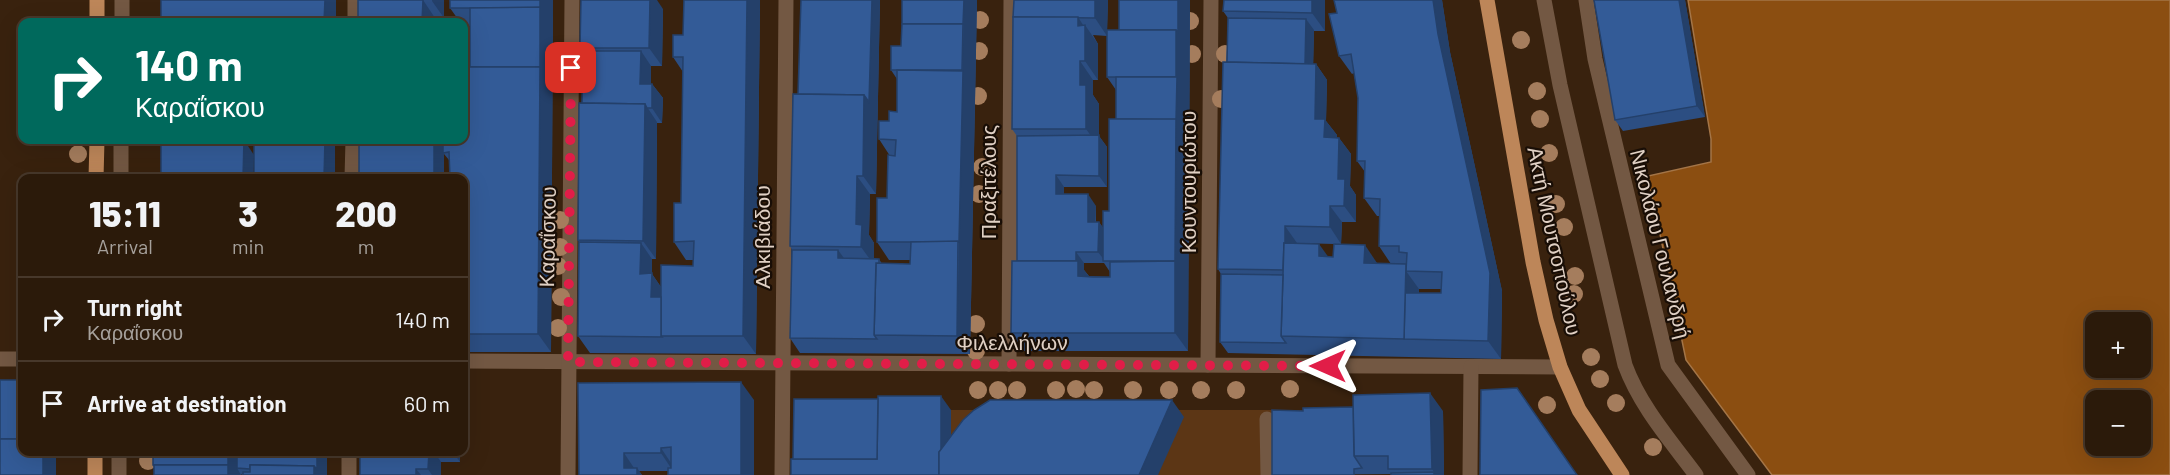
<!DOCTYPE html>
<meta charset="utf-8">
<style>
:root{--surface:#2b1a0a;--page:#372718;--text:#f1f3f6;--muted:#a6a19c;--line:#47382b}
body{margin:0;font-family:Barlow,sans-serif;background:var(--page);color:var(--text);height:100vh;display:flex;flex-direction:column;font-size:22px;white-space:nowrap}
*{box-sizing:border-box;margin:0}
p{font-size:20px;color:var(--muted)}
.icon{flex:none;width:33px;height:33px;fill:none;stroke:currentColor;stroke-width:2;stroke-linecap:round;stroke-linejoin:round}
.map{position:relative;flex:1;overflow:hidden}
.details{position:absolute;left:18px;top:174px;width:450px;height:282px;display:flex;flex-direction:column;background:var(--surface);border-radius:12px;box-shadow:0 6px 24px #0002,0 0 0 2px var(--line)}
.details>*{flex:none}
.banner{position:absolute;left:18px;top:18px;width:450px;height:126px;border-radius:12px;box-shadow:0 6px 24px #0002,0 0 0 2px var(--line);background:#00695c;color:#fff;overflow:hidden}
.buttons{position:absolute;left:2085px;top:312px;display:grid;gap:12px}
.buttons a{display:grid;place-items:center;width:66px;height:66px;border-radius:12px;background:var(--surface);box-shadow:0 6px 24px #0002,0 0 0 2px var(--line);font-size:30px}
.pin{position:absolute;display:grid;place-items:center;width:51px;height:51px;color:#fff;margin:-26px;border-radius:12px;box-shadow:0 3px 9px #0006}
.me{position:absolute;width:66px;margin:-33px;rotate:270deg;stroke-linejoin:round;filter:drop-shadow(0 0 4px #0008)}
.turn{display:flex;align-items:center;gap:21px;height:126px;padding:0 18px;font-size:27px}
.turn .icon{width:78px;height:78px;stroke-width:2.5}
.turn b{display:block;font-size:42px;line-height:51px}
.eta{display:flex;justify-content:space-evenly;align-items:center;height:102px;text-align:center}
.eta b{font-size:36px;font-weight:800;line-height:42px}
ul{padding:0;list-style:none}
li{display:flex;align-items:center;gap:18px;height:84px;padding:0 18px;border-top:2px solid var(--line)}
li div{flex:1}
li b{display:block;font-size:22px}
li em{font-style:normal}
.map>svg:first-child{display:block}
</style>
<div class="map">
<svg width="2170" height="475" viewBox="0 0 2170 475">
<rect width="100%" height="100%" fill="#39220e"/>
<!-- green -->
<polygon fill="#5c3615" points="951,410 1308,410 1276,475 951,475"/>
<!-- water -->
<path fill="#8b4e11" stroke="#a47547" stroke-width="1.5" fill-rule="evenodd" d="M1688 0H2170V475H1772L1686 360 1648 176 1711 162V139ZM2096 322H2140V368H2096ZM2096 400H2140V446H2096Z"/>
<g fill="none" stroke-linecap="round" stroke-linejoin="round">
<!-- minor -->
<g stroke="#735843" stroke-width="15">
<path d="M1544 0 1560 85 1625 365C1640 406 1670 440 1696 475"/>
<polyline points="1586,0 1595,59 1668,365 1748,475"/>
<polyline points="122,22 122,0"/>
<polyline points="355,22 355,0"/>
<polyline points="121,178 121,140"/>
<polyline points="352,178 353,140"/>
<polyline points="0,359 22,359"/>
<polyline points="464,361 1560,367"/>
<polyline points="1009,364 1011,0"/>
<polyline points="1208,365 1211,0"/>
<polyline points="1267,419 1268,475"/>
<polyline points="119,475 119,452"/>
<polyline points="349,475 349,452"/>
<polyline points="568,475 572,0"/>
<polyline points="782,475 786,0"/>
<polyline points="1470,475 1471,367"/>
</g>
<!-- major -->
<g stroke="#bd8659" stroke-width="15">
<polyline points="1487,0 1533,262 1546,320 1560,367 1579,410 1622,475"/>
<polyline points="97,22 97,0"/>
<polyline points="96,178 97,140"/>
<polyline points="95,475 95,452"/>
</g>
</g>
<!-- trees -->
<g fill="#a57d5d">
<circle cx="980" cy="20" r="9"/>
<circle cx="1190" cy="21" r="9"/>
<circle cx="1521" cy="40" r="9"/>
<circle cx="979" cy="51" r="9"/>
<circle cx="1192" cy="54" r="9"/>
<circle cx="1225" cy="54" r="9"/>
<circle cx="1537" cy="91" r="9"/>
<circle cx="978" cy="96" r="9"/>
<circle cx="1221" cy="99" r="9"/>
<circle cx="1540" cy="119" r="9"/>
<circle cx="1549" cy="153" r="9"/>
<circle cx="78" cy="154" r="9"/>
<circle cx="982" cy="167" r="9"/>
<circle cx="979" cy="194" r="9"/>
<circle cx="1556" cy="204" r="9"/>
<circle cx="560" cy="220" r="9"/>
<circle cx="1564" cy="227" r="9"/>
<circle cx="560" cy="247" r="9"/>
<circle cx="558" cy="266" r="9"/>
<circle cx="1575" cy="276" r="9"/>
<circle cx="1574" cy="294" r="9"/>
<circle cx="561" cy="297" r="9"/>
<circle cx="976" cy="324" r="9"/>
<circle cx="558" cy="328" r="9"/>
<circle cx="976" cy="351" r="9"/>
<circle cx="1591" cy="357" r="9"/>
<circle cx="1600" cy="379" r="9"/>
<circle cx="1076" cy="389" r="9"/>
<circle cx="1290" cy="389" r="9"/>
<circle cx="978" cy="390" r="9"/>
<circle cx="998" cy="390" r="9"/>
<circle cx="1017" cy="390" r="9"/>
<circle cx="1056" cy="390" r="9"/>
<circle cx="1094" cy="390" r="9"/>
<circle cx="1133" cy="390" r="9"/>
<circle cx="1169" cy="390" r="9"/>
<circle cx="1201" cy="390" r="9"/>
<circle cx="1236" cy="390" r="9"/>
<circle cx="1616" cy="403" r="9"/>
<circle cx="1547" cy="405" r="9"/>
<circle cx="1653" cy="447" r="9"/>
<circle cx="148" cy="461" r="9"/>
</g>
<!-- wall -->
<g fill="#2c4e82" fill-rule="evenodd">
<polygon points="358,0 444,0 444,18 435,18 435,22 358,22"/>
<polygon points="553,0 551,352 464,352 464,264 468,264 468,220 464,213 464,178 444,154 444,178 359,140 442,140 443,141 464,140 471,67 470,26 464,26 464,22 460,22 450,8"/>
<polygon points="684,0 760,0 756,354 590,353 578,336 579,242 578,240 583,51 580,48 663,9 662,66 651,66 651,84 652,84 663,98 662,123 657,123 656,259 652,259 652,274 661,287 693,266 693,260 686,260 674,242 681,203 683,72 673,57 683,35"/>
<polygon points="801,0 880,0 876,194 870,194 869,235 874,243 874,258 879,259 882,264 910,264 910,260 889,260 877,242 887,198 890,156 879,139 889,121 897,112 897,79 891,70 901,46 977,0 970,354 800,353 790,338 792,250 790,246 798,94"/>
<path d="M1014 0H1108L1107 30H1119V0H1190L1188 351H1024L1011 333 1017 261V136L1012 129ZM1093 35 1107 36V77L1116 90V119L1109 211 1103 228 1099 222H1096V206L1064 194V187H1107V147L1099 136V104L1093 95V80H1098V44ZM1084 263H1104L1110 272V277L1089 276 1084 270Z"/>
<path d="M1224 0H1325V31H1314L1313 64H1316L1327 80 1326 121 1337 135V138H1339L1351 154 1350 186 1356 195V222H1342L1341 244 1377 263 1391 264 1379 246 1380 216H1377L1364 198 1365 172 1357 161 1358 98 1354 73 1352 74 1339 56 1337 13 1334 0H1442L1450 52 1502 291 1501 359 1228 353 1220 342 1221 274 1218 269 1228 18 1223 11ZM1297 243 1334 244 1333 257H1328ZM1419 289H1441V293H1419Z"/>
<polygon points="1594,0 1685,0 1705,117 1623,131 1615,120"/>
<polygon points="578,383 754,400 754,475 668,475 668,471 639,471 642,475 579,475"/>
<polygon points="1443,411 1444,475 1391,474 1272,475"/>
<polygon points="153,452 327,452 327,475 242,475 241,474 241,475 154,475"/>
<polygon points="360,452 460,452 460,462 441,462 441,475 360,475"/>
</g>
<!-- shaded-wall -->
<g fill="#24406a">
<polygon points="325,0 336,0 336,22 324,22"/>
<polygon points="423,0 435,18 435,22 422,22"/>
<polygon points="432,0 444,0 444,18 432,1"/>
<polygon points="540,0 553,0 551,352 538,334"/>
<polygon points="650,0 657,0 663,9 662,66 649,48"/>
<polygon points="747,0 760,0 756,354 743,336"/>
<polygon points="872,0 880,0 876,194 863,176 864,95"/>
<polygon points="964,0 977,0 970,354 957,336"/>
<polygon points="1095,0 1108,0 1107,36 1095,18"/>
<polygon points="1178,0 1190,0 1188,351 1175,333 1176,30"/>
<polygon points="1312,0 1325,0 1325,31 1312,13"/>
<polygon points="1433,0 1442,0 1450,52 1502,291 1501,359 1488,341"/>
<polygon points="1679,0 1685,0 1705,117 1697,106"/>
<polygon points="1078,17 1085,28 1085,25 1098,44 1098,80 1085,61 1078,26"/>
<polygon points="1306,19 1314,30 1313,80 1305,68"/>
<polygon points="641,51 651,66 651,98 640,84"/>
<polygon points="1080,61 1093,80 1093,95 1099,104 1099,136 1107,147 1107,187 1099,176 1099,147 1086,129 1080,85"/>
<polygon points="1316,64 1327,80 1326,121 1337,135 1336,154 1324,137 1315,119"/>
<polygon points="652,84 663,98 662,123 652,108"/>
<polygon points="645,104 657,122 656,259 643,241"/>
<polygon points="1339,138 1351,154 1350,186 1356,195 1356,222 1344,206 1338,179"/>
<polygon points="244,140 254,155 253,178 243,178"/>
<polygon points="325,140 335,140 335,178 324,178"/>
<polygon points="434,140 442,140 444,143 443,153 444,154 444,178 434,178"/>
<polygon points="1056,175 1064,187 1064,206 1056,194"/>
<polygon points="857,176 870,194 869,235 874,243 874,265 861,247 856,224"/>
<polygon points="1088,194 1096,206 1095,233 1088,222"/>
<polygon points="1330,206 1342,222 1341,244 1330,227"/>
<polygon points="1099,222 1107,233 1105,261 1098,252"/>
<polygon points="1285,226 1297,243 1284,270"/>
<polygon points="641,243 652,259 652,274 663,290 674,314 651,297 640,274"/>
<polygon points="1319,244 1332,262 1319,256"/>
<polygon points="1365,245 1377,263 1364,263"/>
<polygon points="838,250 849,265 838,258"/>
<polygon points="1076,252 1084,263 1084,270 1091,279 1078,276 1076,268"/>
<polygon points="1406,271 1419,289 1417,339 1404,339"/>
<polygon points="741,382 754,400 754,475 741,475"/>
<polygon points="1430,393 1443,411 1444,475 1434,475 1434,472 1432,469"/>
<polygon points="941,396 951,410 951,475 940,475"/>
<polygon points="1172,400 1184,417 1158,475 1139,475"/>
<polygon points="661,448 673,466 673,471 661,453"/>
<rect x="43" y="452" width="13" height="23"/>
<polygon points="228,452 239,452 237,468 241,475 228,475"/>
<polygon points="317,452 327,452 327,475 314,475 314,466"/>
<polygon points="429,452 434,452 441,462 441,475 432,475 428,469"/>
<polygon points="453,452 460,452 460,462"/>
<polygon points="624,453 636,471 624,468"/>
<polygon points="637,468 642,475 637,475"/>
<polygon points="416,469 421,475 416,475"/>
</g>
<!-- building -->
<g fill="#335b97" stroke="#24406a" stroke-width="1.5">
<polygon points="161,0 325,0 324,22 161,22"/>
<polygon points="358,0 423,0 422,22 358,22"/>
<rect x="450" y="0" width="90" height="8"/>
<polygon points="581,0 650,0 649,48 580,48"/>
<polygon points="684,0 747,0 743,336 661,336 661,265 693,266 694,241 674,242 674,203 681,203 683,57 673,57 673,35 683,35"/>
<polygon points="801,0 872,0 869,102 864,95 798,94"/>
<polygon points="902,0 964,0 963,24 902,24"/>
<polygon points="1014,0 1095,0 1095,18 1013,17"/>
<polygon points="1119,0 1178,0 1178,32 1176,30 1119,30"/>
<polygon points="1224,0 1312,0 1312,13 1223,11"/>
<polygon points="1334,0 1433,0 1438,34 1490,273 1488,341 1404,339 1405,293 1441,293 1442,272 1406,271 1407,253 1399,252 1399,246 1379,246 1380,199 1364,198 1365,161 1357,161 1358,98 1351,54 1339,56 1329,14 1337,13"/>
<polygon points="1594,0 1679,0 1697,106 1615,120"/>
<polygon points="540,7 540,67 470,67 470,8"/>
<polygon points="1013,17 1078,17 1078,26 1085,25 1085,61 1080,61 1080,85 1086,85 1086,129 1012,129"/>
<polygon points="1228,18 1306,19 1305,64 1227,62"/>
<polygon points="902,24 963,24 962,70 891,70 891,46 901,46"/>
<rect x="1107" y="30" width="69" height="47"/>
<polygon points="583,51 641,51 640,84 652,84 652,108 647,108 645,104 582,103"/>
<polygon points="1223,62 1316,64 1315,119 1325,119 1324,137 1339,138 1338,179 1345,179 1344,206 1330,206 1330,227 1285,226 1285,243 1284,243 1283,270 1218,269"/>
<polygon points="464,67 540,67 538,334 464,334 464,264 468,264 468,203 464,203 464,178 450,178 449,152 443,153 443,140 464,140"/>
<polygon points="897,70 963,71 959,242 877,242 877,198 887,198 888,155 895,156 896,140 879,139 879,121 889,121 889,111 897,112"/>
<polygon points="1116,77 1177,77 1176,120 1116,119"/>
<polygon points="793,94 864,95 863,176 857,176 856,224 862,225 861,247 790,246"/>
<polygon points="579,103 645,104 643,241 578,240"/>
<polygon points="1109,119 1176,119 1175,261 1103,261 1103,211 1109,211"/>
<polygon points="1099,135 1099,176 1056,175 1056,194 1088,194 1088,222 1099,222 1098,252 1076,252 1076,261 1017,261 1017,136"/>
<polygon points="161,140 244,140 243,178 161,178"/>
<polygon points="254,140 325,140 324,178 254,178"/>
<rect x="359" y="140" width="75" height="38"/>
<polygon points="958,241 957,336 874,335 876,263 910,264 911,242"/>
<polygon points="579,242 641,243 640,274 652,273 651,297 661,297 661,336 662,337 578,336"/>
<polygon points="1284,243 1319,244 1319,256 1333,257 1334,244 1365,245 1364,263 1406,264 1404,339 1281,336"/>
<polygon points="792,250 838,250 838,258 879,259 879,263 876,263 874,335 877,339 790,338"/>
<polygon points="1012,261 1078,261 1078,276 1093,277 1110,277 1110,262 1175,261 1175,333 1011,333"/>
<polygon points="1221,274 1283,275 1281,336 1286,343 1220,342"/>
<rect x="0" y="380" width="22" height="59"/>
<polygon points="741,382 741,475 668,475 668,468 671,468 671,447 661,448 661,453 624,453 624,468 637,468 637,475 579,475 578,383"/>
<polygon points="1517,388 1577,475 1480,475 1481,390"/>
<polygon points="1430,393 1432,469 1388,469 1388,456 1354,456 1353,395"/>
<polygon points="878,396 941,396 941,450 939,452 939,475 791,475 791,459 877,459"/>
<polygon points="794,399 878,399 877,459 793,459"/>
<polygon points="990,400 1172,400 1139,475 939,475 939,452 963,420 974,410"/>
<polygon points="1353,407 1354,456 1362,468 1354,469 1354,475 1272,475 1272,410 1303,411 1303,408"/>
<polygon points="0,439 22,439 22,452 43,452 43,475 0,475"/>
<rect x="153" y="452" width="75" height="13"/>
<polygon points="237,452 317,452 317,469 314,466 250,465 250,469 237,468"/>
<polygon points="360,452 429,452 428,469 416,469 416,475 360,475"/>
<rect x="154" y="465" width="74" height="10"/>
<polygon points="250,465 314,466 314,475 243,475 243,472 250,472"/>
<polygon points="1434,472 1434,475 1391,475 1391,473"/>
</g>
<g fill="none" stroke-linecap="round" stroke-linejoin="round">
<!-- route -->
<polyline stroke="#e11d48" stroke-width="10" stroke-dasharray="0 18" points="571,68 568,362 1328,366"/>
</g>
<g text-anchor="middle" stroke-width="4.5" stroke-linejoin="round" paint-order="stroke">
<!-- street labels -->
<g font-size="21" fill="#e0d0c4" stroke="#190e06">
<text transform="translate(989 182) rotate(-90)" y="7">Πραξιτέλους</text>
<text transform="translate(1189 182) rotate(-90)" y="7">Κουντουριώτου</text>
<text transform="translate(548 237) rotate(-89)" y="7">Καραΐσκου</text>
<text transform="translate(763 237) rotate(-90)" y="7">Αλκιβιάδου</text>
<text transform="translate(1554 241) rotate(78)" y="7">Ακτή Μουτσοπούλου</text>
<text transform="translate(1660 244) rotate(76)" y="7">Νικολάου Γουλανδρή</text>
<text x="1012" y="350">Φιλελλήνων</text>
</g>
</g>
</svg>
<div class="buttons">
<a>+</a>
<a>−</a>
</div>
<div class="pin" style="left:571px;top:68px;background:#d93025"><svg class="icon" aria-label="arrive" viewBox="0 0 24 24"><path d="M6 21V4h12l-3 4 3 4H6"/></svg></div>
<svg class="me" style="left:1328px;top:366px" viewBox="-20 -20 40 40"><path d="M0-17L14 15 0 8-14 15z" fill="#e11d48" stroke="#fff" stroke-width="4"/></svg>
<div class="banner">
<div class="turn"><svg class="icon" aria-label="right" viewBox="0 0 24 24"><path d="M7 20v-9h11M14 6l5 5-5 5"/></svg><div><b>140 m</b>Καραΐσκου</div></div>
</div>
<section class="details">
<div class="eta">
<div><b>15:11</b><p>Arrival</p></div>
<div><b>3</b><p>min</p></div>
<div><b>200</b><p>m</p></div>
</div>
<ul>
<li><svg class="icon" aria-label="right" viewBox="0 0 24 24"><path d="M7 20v-9h11M14 6l5 5-5 5"/></svg><div><b>Turn right</b><p>Καραΐσκου</p></div><em>140 m</em></li>
<li><svg class="icon" aria-label="arrive" viewBox="0 0 24 24"><path d="M6 21V4h12l-3 4 3 4H6"/></svg><div><b>Arrive at destination</b></div><em>60 m</em></li>
</ul>
</section>
</div>
